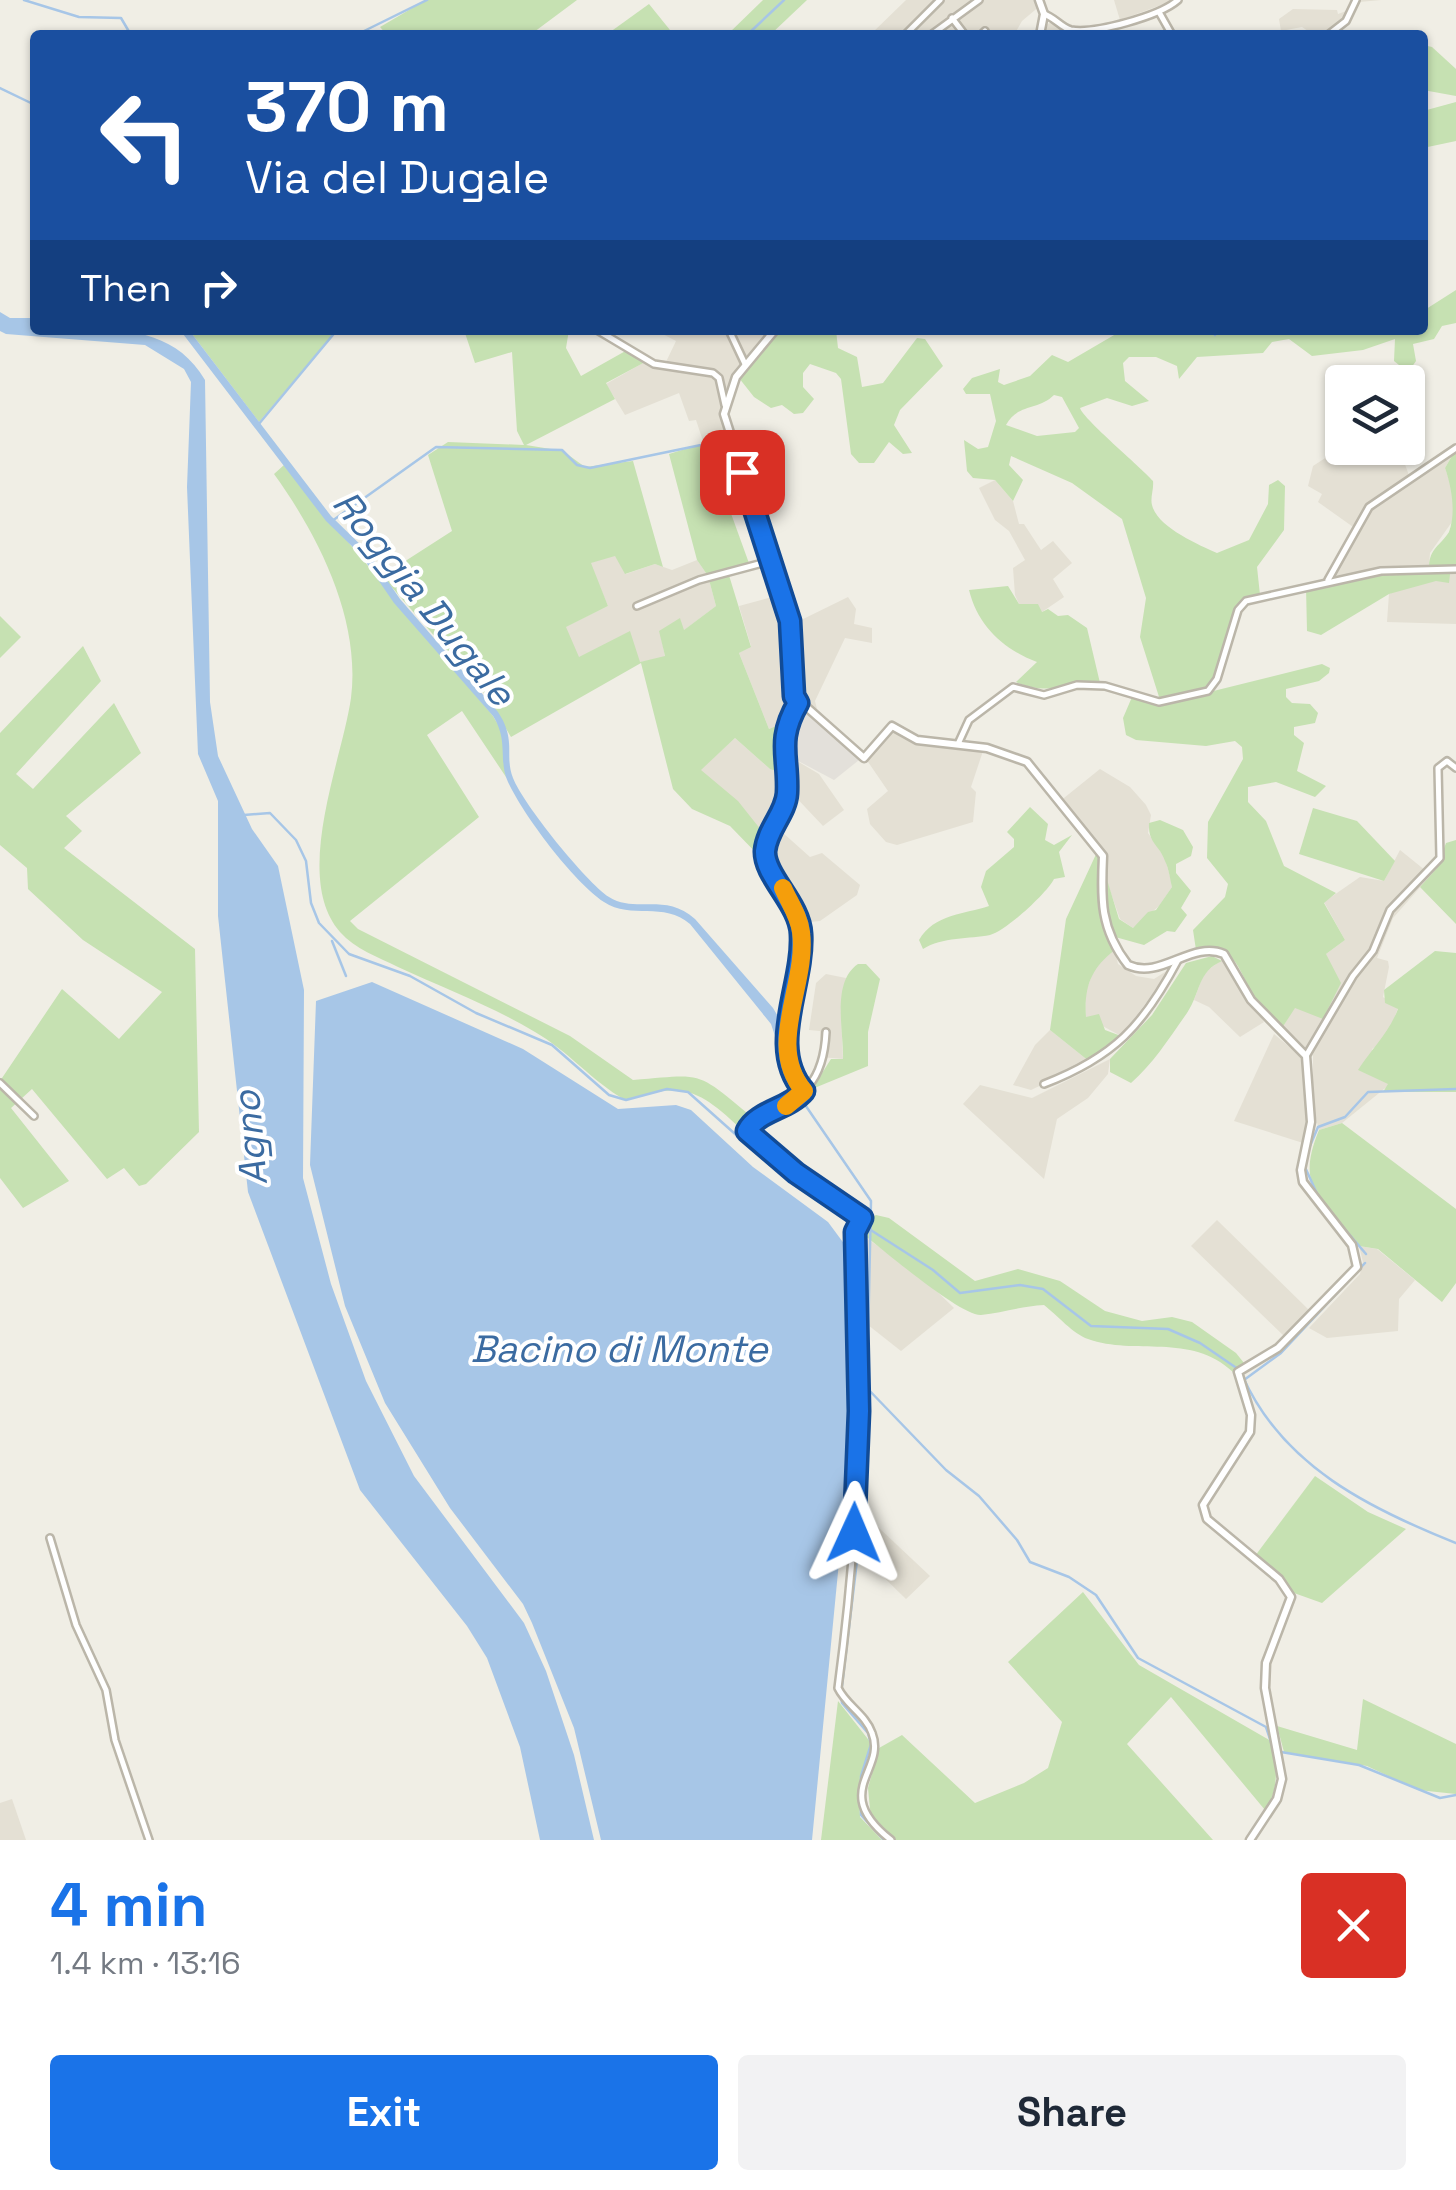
<!DOCTYPE html>
<meta charset="utf-8">
<style>
:root{--surface:#fff;--page:#f2f2f3;--text:#1f2937;--muted:#747a83;--accent:#1a73e8}
body{margin:0;font-family:"Space Grotesk",sans-serif;background:var(--page);color:var(--text);height:100vh;display:flex;flex-direction:column;font-size:38px;white-space:nowrap}
*{box-sizing:border-box;margin:0}
p{font-size:32px;color:var(--muted)}
.icon{flex:none;width:55px;height:55px;fill:none;stroke:currentColor;stroke-width:2;stroke-linecap:round;stroke-linejoin:round}
.map{position:relative;height:1840px;overflow:hidden}
.details{display:flex;flex-direction:column;background:var(--surface);flex:1}
.details>*{flex:none}
.banner{position:absolute;left:30px;top:30px;width:1398px;height:305px;border-radius:10px;box-shadow:0 2px 8px #0004;background:#1a4fa0;color:#fff;overflow:hidden}
.buttons{position:absolute;left:1325px;top:365px;display:grid;gap:20px}
.buttons a{display:grid;place-items:center;width:100px;height:100px;border-radius:10px;background:var(--surface);box-shadow:0 2px 8px #0004;font-size:50px}
.pin{position:absolute;display:grid;place-items:center;width:85px;height:85px;color:#fff;margin:-42px;border-radius:20px;box-shadow:0 5px 15px #0006}
.me{position:absolute;width:110px;margin:-55px;rotate:1deg;stroke-linejoin:round;filter:drop-shadow(0 0 8px #0008)}
.turn{display:flex;align-items:center;gap:35px;height:210px;padding:0 50px;font-size:45px}
.turn .icon{width:130px;height:130px;stroke-width:2.5}
.turn b{display:block;font-size:70px;line-height:85px}
.then{display:flex;align-items:center;height:95px;padding:0 50px;background:#0003;gap:20px;font-size:38px}
.round{display:grid;place-items:center;flex:none;width:105px;height:105px;border-radius:10px;background:var(--page)}
.summary{display:flex;align-items:center;justify-content:space-between;height:170px;padding:0 50px}
h1{font-size:60px;font-weight:700;line-height:75px;color:var(--accent)}
.cta{display:flex;gap:20px;margin-top:auto;padding:20px 50px}
.cta a{flex:1;height:115px;border-radius:10px;background:var(--accent);color:#fff;font-size:40px;font-weight:700;line-height:115px;text-align:center}
.cta a+a{background:var(--page);color:var(--text)}
.map>svg:first-child{display:block}
</style>
<div class="map">
<svg width="1456" height="1840" viewBox="0 0 1456 1840">
<rect width="100%" height="100%" fill="#f0eee5"/>
<!-- residential -->
<g fill="#e4e0d4">
<polygon points="906,0 1036,0 1041,5 1022,21 1014,35 870,35"/>
<polygon points="1114,0 1175,0 1120,20"/>
<polygon points="1353,0 1381,0 1359,2 1347,22 1330,35 1314,35 1302,27 1281,31 1279,19 1293,9 1337,10 1338,14 1349,10"/>
<polygon points="1053,21 1071,33 1112,26 1118,35 1042,35 1046,25"/>
<polygon points="655,330 771,330 739,366 728,386 722,414 727,436 704,444 696,420 689,421 679,393 625,415 606,384 650,359 665,364 676,341"/>
<polygon points="1342,447 1348,459 1377,448 1399,448 1410,478 1456,449 1445,468 1453,491 1454,519 1430,553 1429,566 1378,568 1333,578 1356,529 1318,502 1322,494 1308,486 1313,466"/>
<polygon points="995,480 1013,501 1019,524 1024,524 1041,550 1053,541 1072,563 1053,579 1064,597 1042,612 1019,604 1015,595 1013,568 1025,560 1009,531 995,520 979,488"/>
<polygon points="615,555 626,574 655,564 672,570 697,560 708,576 716,606 683,631 680,619 660,631 665,657 641,662 578,657 565,627 608,606 590,563"/>
<polygon points="1451,565 1456,565 1456,624 1387,622 1389,594"/>
<polygon points="783,594 793,624 848,597 856,609 854,624 872,628 872,643 845,638 815,701 817,709 797,704 784,723 769,729 739,653 751,646 739,606"/>
<polygon points="897,723 917,739 984,748 971,787 976,792 973,822 897,845 886,842 870,824 867,809 888,791 864,756 889,725"/>
<polygon points="735,738 770,769 787,755 819,774 844,810 823,826 789,790 773,824 810,857 822,853 860,885 857,895 820,921 800,923 780,879 763,860 765,835 700,770"/>
<polygon points="1100,769 1130,787 1146,805 1151,815 1148,833 1165,858 1171,880 1172,887 1159,906 1133,928 1120,919 1102,868 1103,857 1059,802"/>
<polygon points="1400,850 1431,875 1393,918 1377,958 1388,961 1389,967 1383,997 1398,1008 1386,1040 1372,1049 1389,1085 1342,1123 1319,1130 1313,1107 1313,1056 1282,1028 1326,954 1345,940 1324,902 1360,877 1384,881"/>
<polygon points="1115,950 1118,964 1136,976 1154,979 1173,967 1121,1036 1086,1017 1085,994 1096,964"/>
<polygon points="1223,959 1264,1022 1240,1037 1209,1007 1194,1000 1204,973"/>
<polygon points="826,974 846,978 841,1016 843,1059 821,1057 820,1031 809,1030 816,983"/>
<polygon points="1050,1030 1090,1062 1031,1090 1013,1085 1035,1045"/>
<polygon points="1274,1034 1304,1059 1307,1130 1303,1143 1234,1121"/>
<polygon points="1110,1059 1108,1074 1088,1098 1057,1119 1044,1179 963,1104 980,1085 1032,1098"/>
<polygon points="1217,1220 1310,1311 1285,1337 1191,1246"/>
<polygon points="859,1233 920,1275 954,1308 901,1351 863,1321"/>
<polygon points="1359,1246 1377,1249 1415,1280 1399,1299 1398,1331 1327,1338 1309,1328 1360,1274 1363,1262"/>
<polygon points="862,1512 930,1576 906,1599 869,1563 856,1563"/>
<polygon points="12,1799 26,1840 0,1840 0,1803"/>
</g>
<!-- industrial -->
<polygon fill="#e3e0da" points="797,704 817,709 864,756 834,780 787,755"/>
<!-- green -->
<g fill="#c6e1b2" fill-rule="evenodd">
<polygon points="426,0 577,0 530,35 387,35 380,27"/>
<polygon points="763,0 807,0 770,35 727,35"/>
<polygon points="649,4 674,35 606,35"/>
<polygon points="1423,45 1432,47 1456,69 1456,96 1423,90"/>
<polygon points="1456,102 1456,141 1423,148 1423,111"/>
<path d="M1456 290V323L1442 326 1434 339 1413 344 1416 361 1411 368 1404 369 1394 361 1395 339 1363 350 1312 356 1289 339 1272 342 1263 353 1197 357 1179 379 1177 366 1156 357H1129L1123 363 1125 381 1149 401 1132 406 1107 398 1080 408C1084 420 1140 466 1153 481 1154 489 1150 498 1152 505 1157 527 1199 545 1217 553L1249 540 1268 504 1269 485 1278 480 1285 486 1284 530 1257 567 1260 595 1238 604 1214 687 1160 700 1140 637 1146 598 1122 519 1072 483 1011 456 1009 465 1023 480 1013 501 995 480 973 478 967 471 964 440 978 449 988 447 996 421 990 394H966L963 389 972 378 1000 369 998 382 1004 385 1030 376 1052 355 1068 362 1121 331 1130 335 1148 330H1422L1423 311ZM1054 395 1062 397 1079 428 1075 432 1037 436 1006 425C1018 403 1038 411 1054 395Z"/>
<polygon points="189,330 337,330 259,422"/>
<polygon points="464,330 569,330 566,348 581,376 629,349 647,361 606,383 615,399 526,445 563,451 585,467 633,461 663,567 655,564 625,574 615,556 591,563 608,606 566,627 579,657 630,631 640,662 665,656 659,631 680,618 684,630 716,606 708,576 697,560 669,454 727,436 737,463 716,472 750,566 728,572 751,647 739,653 769,729 783,723 797,704 786,774 770,769 735,738 701,770 738,801 765,835 763,860 730,826 692,809 673,789 641,663 511,737 485,694 382,576 452,531 428,455 448,442 524,445 517,431 512,352 475,363"/>
<polygon points="780,330 836,330 838,348 857,357 862,387 883,383 917,338 925,339 943,366 900,410 894,425 912,453 903,454 889,442 874,463 859,463 851,454 841,379 836,373 810,364 803,373 803,387 814,399 803,413 794,414 782,405 771,408 754,397 739,378"/>
<path d="M1456 449V565L1451 566 1449 583 1436 581 1389 594 1321 635 1307 631 1306 587 1378 568 1429 566C1430 548 1440 546 1449 532 1456 513 1452 488 1445 468Z"/>
<path d="M284 465 493 716 503 733 506 777 462 711 427 735 479 817 350 921 358 929 570 1036 633 1080C705 1074 695 1070 752 1117L741 1129C698 1088 683 1082 625 1100 592 1081 568 1051 535 1032 492 1006 443 988 398 967 378 957 355 949 340 932 292 877 342 761 351 698 361 619 318 535 274 474Z"/>
<path d="M1008 586 1019 604H1038L1042 612 1048 609 1058 616 1068 615 1087 628 1100 683C1068 683 1047 696 1016 682L1037 662C1003 649 978 626 969 590Z"/>
<polygon points="0,616 21,637 0,658"/>
<polygon points="83,646 101,681 16,774 33,789 114,703 141,753 66,816 82,831 64,848 195,949 199,1132 146,1184 139,1186 124,1168 107,1179 32,1089 11,1108 69,1181 23,1208 0,1178 0,1081 62,989 119,1039 162,992 83,940 28,889 27,868 0,845 0,733"/>
<path d="M1322 664 1330 668 1329 673 1319 681 1286 689V697L1292 703 1310 704 1318 713 1315 723 1294 727V735L1304 743 1297 771 1326 786 1315 797 1276 782 1248 787V802L1266 821 1284 866 1336 893 1324 903 1345 940 1326 954 1341 983 1323 1019 1295 1008 1282 1028C1272 1017 1261 1008 1254 996 1238 970 1234 940 1196 950L1193 930 1225 897 1228 884 1207 858 1208 822 1243 759 1242 747 1235 741 1206 746 1136 740 1126 735 1123 718 1132 697 1161 704Z"/>
<path d="M1030 807 1048 824 1045 840 1054 845 1072 835 1059 852 1065 877 1054 879C1047 893 1006 931 990 935 970 939 942 937 923 949L919 940C934 914 965 914 989 906L981 887 986 871 1014 847V839L1007 832Z"/>
<polygon points="1313,808 1357,821 1395,861 1384,881 1299,854"/>
<path d="M1160 820 1183 830 1193 847 1191 856 1176 864V873L1191 891 1181 908 1187 915 1175 932 1167 931 1144 945 1108 935 1115 950C1091 968 1084 987 1086 1017L1099 1014 1105 1030 1121 1036 1090 1062 1050 1030 1066 919 1098 850 1119 919 1133 928 1148 912 1156 910 1172 887C1170 879 1169 869 1165 861 1159 844 1148 844 1149 823Z"/>
<polygon points="1456,840 1456,924 1420,887 1437,868 1446,843"/>
<path d="M1435 951 1456 953V1092H1383L1388 1084 1358 1070C1373 1047 1388 1034 1398 1009L1385 1003 1384 990Z"/>
<path d="M1212 956 1222 961C1197 972 1201 992 1187 1013 1170 1037 1153 1064 1131 1083L1110 1072V1059L1152 1015 1186 963Z"/>
<path d="M858 964H866L880 979 868 1032V1066L812 1089 831 1059H843C844 1032 831 982 858 964Z"/>
<path d="M1342 1123 1456 1209V1283L1442 1302 1378 1249 1359 1246C1326 1200 1293 1193 1319 1130Z"/>
<path d="M876 1215 889 1218 975 1281 1018 1269 1060 1281 1105 1311 1142 1321 1172 1317 1192 1322 1236 1353 1244 1363 1233 1372C1190 1332 1135 1356 1088 1339 1073 1334 1057 1315 1044 1305 1022 1306 1002 1313 981 1315 960 1316 880 1247 859 1231L864 1221Z"/>
<polygon points="1315,1476 1368,1512 1406,1529 1322,1603 1294,1593 1255,1556"/>
<path d="M1083 1592 1139 1665 1271 1741C1277 1764 1280 1789 1265 1810L1171 1697 1127 1744 1213 1840H895L871 1819 868 1788 879 1748 902 1735 975 1803 1024 1783 1048 1768 1062 1722 1008 1662Z"/>
<polygon points="1363,1699 1456,1744 1456,1794 1418,1790 1367,1766 1284,1752 1277,1726 1357,1750"/>
<polygon points="838,1701 871,1743 859,1787 860,1817 882,1840 821,1840"/>
</g>
<!-- water -->
<g fill="#a7c6e7">
<path d="M0 312 10 318H35V330C96 330 169 318 205 380L210 702 218 756 252 829 278 866 304 990 303 1178 331 1284 366 1381 414 1476 524 1623 546 1671 574 1755 594 1840H540L520 1747 487 1658 467 1626 360 1490 248 1192 218 916V801L198 754 187 487 191 382 184 369 145 345 6 334 0 331Z"/>
<path d="M180 330H189L331 516 367 551 400 599 498 712C517 741 504 755 513 778 523 804 586 882 609 897 636 914 665 892 695 919L773 1008 786 1030V1069L771 1024 690 924C664 901 631 920 604 902 573 881 524 816 508 782 498 761 509 741 493 716L394 603 361 555 326 521Z"/>
<polygon points="372,982 523,1049 618,1109 676,1105 691,1110 753,1167 828,1222 848,1249 850,1268 845,1500 812,1840 601,1840 574,1728 532,1623 523,1604 450,1508 385,1403 345,1306 310,1165 316,1001"/>
</g>
<g fill="none" stroke-linecap="round" stroke-linejoin="round">
<!-- stream -->
<g stroke="#a7c6e7" stroke-width="2.5">
<polyline points="24,0 79,17 121,18 131,35"/>
<polyline points="356,35 427,0"/>
<polyline points="747,35 784,0"/>
<polyline points="0,88 35,105"/>
<polyline points="1214,330 1215,335"/>
<polyline points="258,425 337,330"/>
<polyline points="332,521 436,447 562,450 577,465 590,468 725,440"/>
<polyline points="244,815 270,813 296,840 306,861 311,903 319,923 349,954 410,976 476,1013 552,1045 609,1095 626,1100 667,1089 688,1092 771,1166 933,1270 960,1293 1020,1285 1043,1289 1091,1326 1168,1329 1200,1343 1238,1369"/>
<polyline points="332,941 346,976"/>
<polyline points="783,1065 786,1077 871,1201 866,1433 858,1503 862,1519 841,1694 842,1703 868,1733 871,1744 861,1776 861,1815 884,1840"/>
<polyline points="1307,1153 1318,1127 1345,1117 1368,1092 1456,1089"/>
<polyline points="1304,1165 1319,1198"/>
<polyline points="1330,1212 1366,1254"/>
<path d="M1243 1377C1283 1466 1370 1509 1456 1543"/>
<polyline points="1244,1380 1281,1353 1365,1263"/>
<polyline points="866,1387 946,1470 979,1496 1017,1540 1030,1562 1069,1577 1096,1595 1138,1658 1266,1727 1272,1745"/>
<polyline points="1281,1752 1359,1765 1440,1798 1456,1795"/>
</g>
<defs>
<g id="minor">
<polyline points="1159,12 1172,35"/>
<path d="M1044 14C1054 17 1062 28 1071 30 1095 34 1160 16 1178 0"/>
<polyline points="952,18 965,35"/>
<polyline points="905,35 940,0"/>
<polyline points="931,35 979,0"/>
<polyline points="981,35 985,31"/>
<polyline points="1328,35 1346,21 1356,0"/>
<polyline points="597,330 654,364 713,373 719,378 725,405"/>
<polyline points="729,330 745,364"/>
<polyline points="1328,580 1369,507 1456,448"/>
<polyline points="637,606 699,580 770,561"/>
<path d="M798 703C776 741 789 757 787 793 786 813 767 829 765 851 764 876 800 904 802 934 805 986 767 1046 804 1091"/>
<polyline points="958,744 969,720 1013,687 1044,695 1077,685 1105,686 1159,702 1208,691 1217,679 1238,610 1246,601 1381,571 1456,569"/>
<path d="M826 1032C822 1117 762 1096 747 1131L796 1173 862 1218 855 1232C866 1384 858 1538 838 1688 846 1705 866 1715 872 1733 887 1771 829 1791 891 1840"/>
<polyline points="1306,1056 1353,976 1373,951 1390,910 1440,858 1438,768 1447,761 1456,768"/>
<polyline points="0,1083 34,1116"/>
<path d="M1044 1084C1114 1057 1143 1026 1178 960"/>
<polyline points="50,1538 76,1625 106,1690 115,1740 149,1840"/>
</g>
<g id="tertiary">
<polyline points="1039,0 1044,14 1040,35"/>
<path d="M775 330 736 377 724 414 790 621 794 696 864 758 892 726 917 740 987 748 1027 762 1103 856C1101 899 1100 929 1128 965 1161 980 1192 940 1224 954L1251 1000 1306 1056 1311 1122 1301 1170 1303 1182 1352 1245 1357 1267 1278 1348 1238 1372 1251 1415 1250 1432 1203 1505 1207 1519 1279 1579 1291 1597 1266 1663 1265 1688 1282 1779 1277 1799 1250 1840"/>
</g>
</defs>
<!-- minor casing -->
<use href="#minor" stroke="#bbb6a9" stroke-width="10"/>
<!-- tertiary casing -->
<use href="#tertiary" stroke="#bbb6a9" stroke-width="11"/>
<!-- minor -->
<use href="#minor" stroke="#fff" stroke-width="5"/>
<!-- tertiary -->
<use href="#tertiary" stroke="#fff" stroke-width="6"/>
</g>
<g fill="none" stroke-linecap="round" stroke-linejoin="round">
<defs>
<path id="route" d="M742 472 790 621 794 696 798 703C776 741 789 757 787 793 786 813 767 829 765 851 764 876 800 904 801 934 804 986 766 1047 804 1091 789 1109 757 1111 747 1131L796 1173 862 1218 855 1232 859 1411 854 1533"/>
</defs>
<!-- route casing -->
<use href="#route" stroke="#114b97" stroke-width="25"/>
<!-- route -->
<use href="#route" stroke="#1a73e8" stroke-width="18"/>
<!-- slow -->
<path stroke="#f59e0b" stroke-width="18" d="M783 888C789 902 799 916 801 932 808 985 765 1045 804 1091L786 1106"/>
</g>
<g text-anchor="middle" stroke-width="8" stroke-linejoin="round" paint-order="stroke">
<!-- water labels -->
<g font-size="38" font-style="italic" fill="#3b6ba1" stroke="#fff">
<text transform="translate(424 598) rotate(51)" y="13">Roggia Dugale</text>
<text transform="translate(250 1138) rotate(-95)" y="13">Agno</text>
<text x="619" y="1362">Bacino di Monte</text>
</g>
</g>
</svg>
<div class="buttons">
<a><svg class="icon" aria-label="layers" viewBox="0 0 24 24"><path d="M12 4l9 5-9 5-9-5zM3 14l9 5 9-5"/></svg></a>
</div>
<div class="pin" style="left:742px;top:472px;background:#d93025"><svg class="icon" aria-label="arrive" viewBox="0 0 24 24"><path d="M6 21V4h12l-3 4 3 4H6"/></svg></div>
<svg class="me" style="left:854px;top:1533px" viewBox="-20 -20 40 40"><path d="M0-17L14 15 0 8-14 15z" fill="#1a73e8" stroke="#fff" stroke-width="4"/></svg>
<div class="banner">
<div class="turn"><svg class="icon" aria-label="left" viewBox="0 0 24 24"><path d="M17 20v-9H6M10 6l-5 5 5 5"/></svg><div><b>370 m</b>Via del Dugale</div></div>
<div class="then">Then<svg class="icon" aria-label="right" viewBox="0 0 24 24"><path d="M7 20v-9h11M14 6l5 5-5 5"/></svg></div>
</div>
</div>
<section class="details">
<div class="summary"><div><h1>4 min</h1><p>1.4 km · 13:16</p></div><a class="round" style="background:#d93025;color:#fff"><svg class="icon" aria-label="close" viewBox="0 0 24 24"><path d="M6 6l12 12M18 6L6 18"/></svg></a></div>
<div class="cta"><a>Exit</a><a>Share</a></div>
</section>
